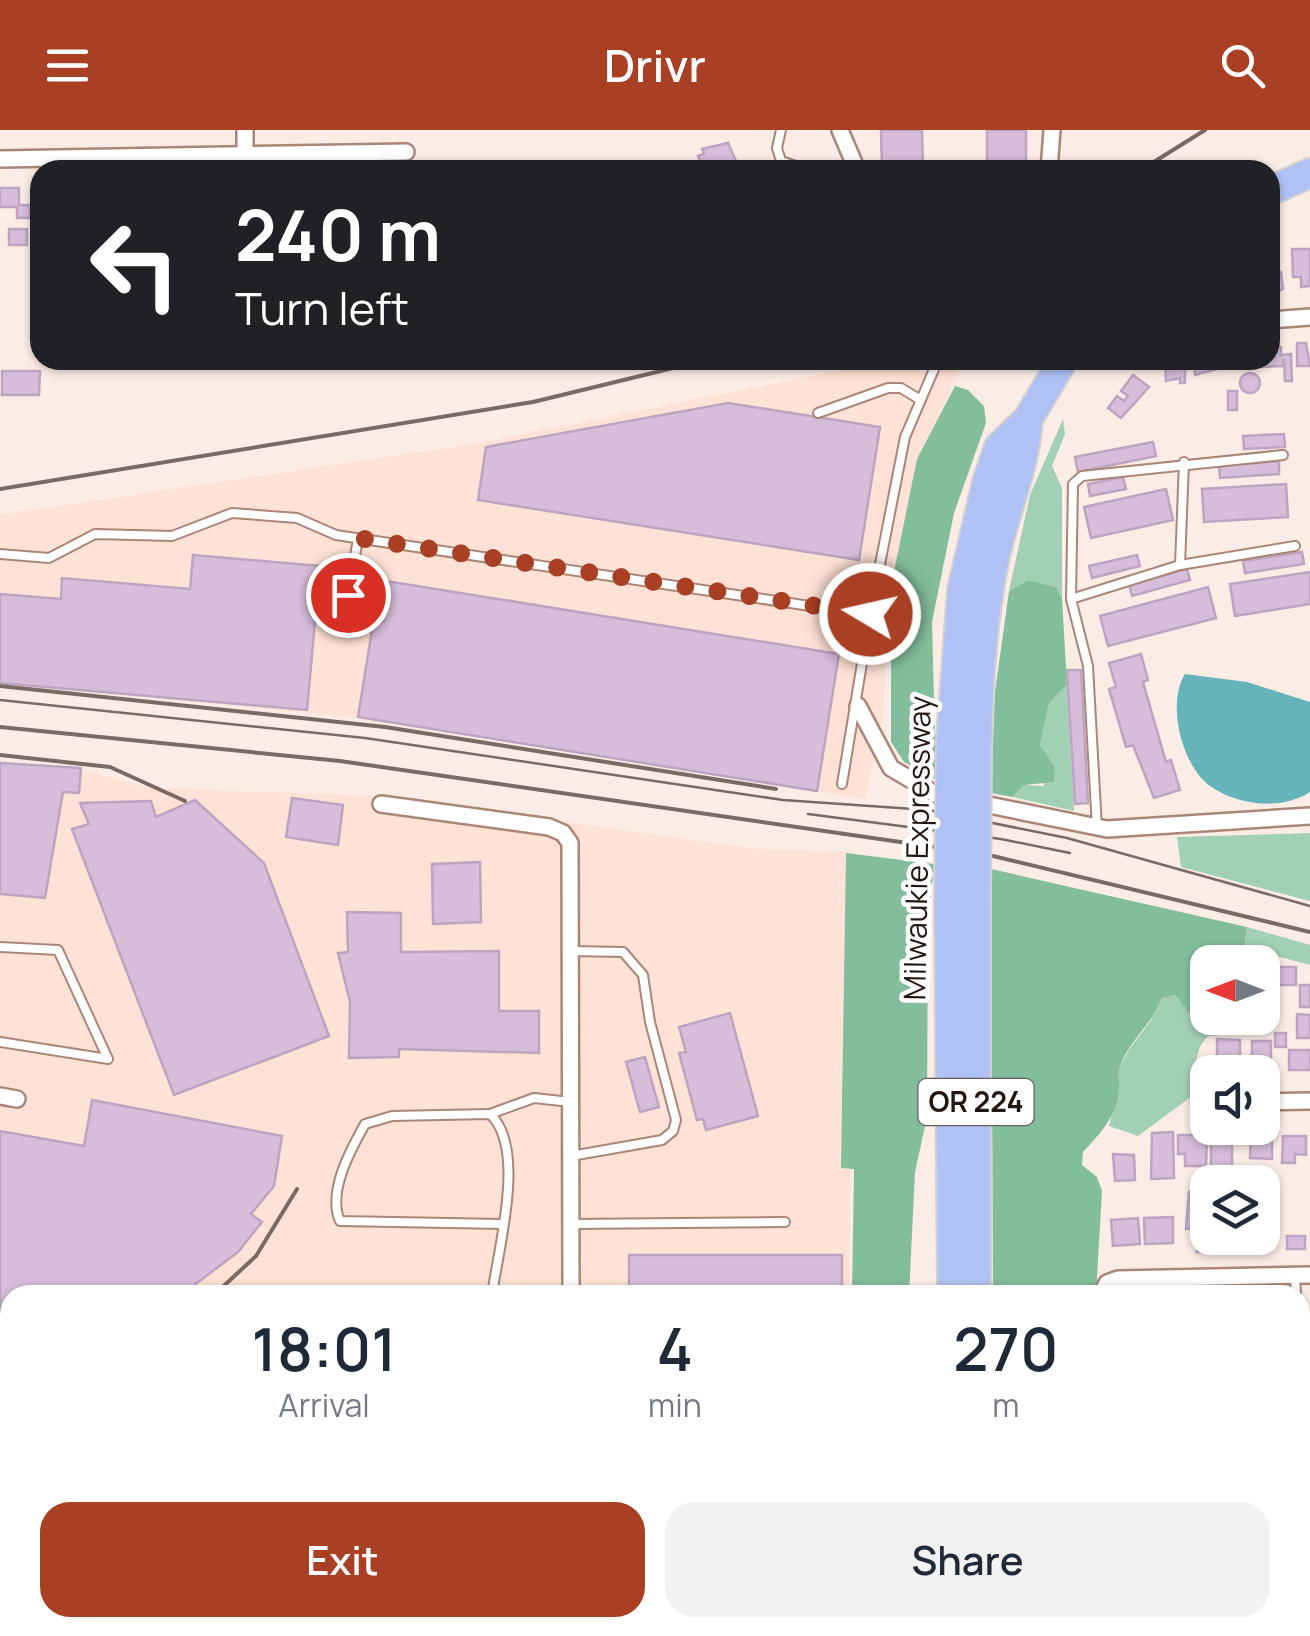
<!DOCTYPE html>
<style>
:root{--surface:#fff;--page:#f2f2f3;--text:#1f2937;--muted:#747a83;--accent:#a94024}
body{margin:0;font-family:Manrope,sans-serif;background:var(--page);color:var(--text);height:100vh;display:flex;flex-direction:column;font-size:38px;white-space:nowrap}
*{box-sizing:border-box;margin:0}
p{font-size:32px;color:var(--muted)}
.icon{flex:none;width:55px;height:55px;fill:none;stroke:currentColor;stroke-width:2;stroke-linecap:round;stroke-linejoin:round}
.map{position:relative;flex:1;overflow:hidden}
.panel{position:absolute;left:0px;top:1155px;width:1310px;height:352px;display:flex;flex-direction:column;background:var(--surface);border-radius:30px 30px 0 0;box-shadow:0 2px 8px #0004}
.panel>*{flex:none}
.banner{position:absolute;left:30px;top:30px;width:1250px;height:210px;border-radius:30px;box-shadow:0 2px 8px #0004;background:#202124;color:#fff;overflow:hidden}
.needle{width:65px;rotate:270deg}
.tools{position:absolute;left:1190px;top:815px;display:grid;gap:20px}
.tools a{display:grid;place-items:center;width:90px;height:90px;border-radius:20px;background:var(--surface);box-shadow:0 2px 8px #0004;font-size:50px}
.pin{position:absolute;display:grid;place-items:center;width:85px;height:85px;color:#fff;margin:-42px;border:5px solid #fff;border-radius:50%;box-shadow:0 2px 10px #0007}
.me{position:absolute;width:110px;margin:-55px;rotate:279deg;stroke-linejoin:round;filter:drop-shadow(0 0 8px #0008)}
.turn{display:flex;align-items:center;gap:35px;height:210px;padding:0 40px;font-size:45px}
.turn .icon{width:130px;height:130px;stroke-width:2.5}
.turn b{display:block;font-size:70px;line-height:85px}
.eta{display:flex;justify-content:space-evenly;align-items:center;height:170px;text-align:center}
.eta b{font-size:60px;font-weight:600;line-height:70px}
.cta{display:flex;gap:20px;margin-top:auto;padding:20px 40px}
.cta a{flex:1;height:115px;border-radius:30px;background:var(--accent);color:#fff;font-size:40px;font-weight:600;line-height:115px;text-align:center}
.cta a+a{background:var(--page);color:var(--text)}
header{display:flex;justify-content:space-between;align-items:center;height:130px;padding:0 40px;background:var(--accent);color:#fff;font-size:45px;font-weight:600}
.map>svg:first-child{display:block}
</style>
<header><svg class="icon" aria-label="menu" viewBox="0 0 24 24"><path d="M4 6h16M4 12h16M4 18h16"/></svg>Drivr<svg class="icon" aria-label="search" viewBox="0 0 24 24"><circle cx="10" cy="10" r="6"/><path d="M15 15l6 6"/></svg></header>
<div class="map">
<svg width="1310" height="1506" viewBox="0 0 1310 1506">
<rect width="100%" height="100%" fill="#fcece6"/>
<!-- built -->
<g fill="#ffe2d6">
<polygon points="891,230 964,230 920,328 888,489 883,585 865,669 358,588 0,553 0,385 479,313"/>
<polygon points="0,634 86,641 150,658 381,666 757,719 854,722 849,1165 10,1165 10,1361 0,1360"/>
<polygon points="1300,1440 1310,1440 1310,1506 1237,1506 1237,1498 1300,1498"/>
<polygon points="531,1498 863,1498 863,1506 578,1506"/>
<polygon points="1010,1498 1201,1498 1201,1506 1008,1506"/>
</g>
<!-- green -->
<g fill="#a2d0b5">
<polygon points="1063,289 1065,304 1052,336 1062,358 1062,468 1056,457 1028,450 1009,461 1030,365"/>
<polygon points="1067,555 1074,681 1013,667 1024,655 1044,656 1040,616 1049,573"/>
<polygon points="1310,703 1310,771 1181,737 1177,707"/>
<polygon points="1247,797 1310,815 1310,835 1262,822 1243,827"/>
<path d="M1175 865 1208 906C1193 920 1195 945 1195 964L1138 1006 1109 996C1114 979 1116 946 1121 934 1133 909 1153 894 1162 868Z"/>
</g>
<!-- forest -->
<g fill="#83be9c">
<polygon points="955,256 968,260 984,276 986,293 954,383 932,492 936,650 904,632 891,612 891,521 885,486 917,329"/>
<polygon points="1028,450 1056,457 1062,468 1067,555 1049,573 1040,616 1055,637 1054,652 1024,655 1013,667 991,663 995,562 1009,461"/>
<polygon points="846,723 934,734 928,797 927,987 915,1042 909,1165 852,1165 854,1039 841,1038"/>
<path d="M991 739 1247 797 1243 827 1237 832H1208V888H1232L1227 904 1208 906 1175 865 1162 868C1152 895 1130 909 1120 936 1117 944 1120 952 1119 960 1116 987 1101 1003 1083 1022L1082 1035 1097 1047 1102 1061 1096 1165H993Z"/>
</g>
<!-- water -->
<path fill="#65b4ba" d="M1185 544 1247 552 1310 572V662C1282 680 1241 676 1213 658 1182 639 1166 574 1185 544Z"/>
<!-- building -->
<g fill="#d6bdda" stroke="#bda4c1" stroke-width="2.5">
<polygon points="881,0 922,0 923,40 882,40"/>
<rect x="987" y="0" width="39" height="31"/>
<polygon points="728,13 740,40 704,40 698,26 704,24 702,19"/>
<polygon points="0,58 19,58 19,75 30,75 30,88 17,88 17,77 0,77"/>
<rect x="9" y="99" width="18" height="16"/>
<polygon points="1292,119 1310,119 1310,156 1301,157 1301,147 1293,147"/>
<polygon points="1270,142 1281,142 1283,159 1275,163 1270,163"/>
<polygon points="1297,213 1306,213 1310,236 1297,236"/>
<polygon points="1281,217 1281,225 1291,224 1292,251 1285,251 1284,229 1282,236 1262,237 1262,230 1270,230 1270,218"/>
<polygon points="1165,230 1185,230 1185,253 1180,253 1180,248 1166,251"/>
<polygon points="1194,230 1221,230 1221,238 1195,245"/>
<polygon points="2,241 40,241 39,265 2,265"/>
<circle cx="1250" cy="253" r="10"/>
<polygon points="1133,245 1149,257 1121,288 1108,278 1117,266 1124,271 1128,266 1121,261"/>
<rect x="1228" y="261" width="9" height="19"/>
<polygon points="728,273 880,297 859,430 478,370 486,317"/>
<polygon points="1284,304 1285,317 1244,319 1243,306"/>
<polygon points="1153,312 1156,326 1078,342 1075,327"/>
<polygon points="1279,331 1279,344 1220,348 1219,336"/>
<polygon points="1123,347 1126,359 1090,366 1088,354"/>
<polygon points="1286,354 1288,387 1204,392 1202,359"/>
<polygon points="1166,359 1173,390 1091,408 1084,377"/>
<polygon points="1302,422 1304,434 1245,443 1243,431"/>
<polygon points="193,425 320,436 307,580 0,553 0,464 61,469 62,448 190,459"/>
<polygon points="1137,425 1140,436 1092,448 1089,436"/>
<polygon points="1187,439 1190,450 1132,466 1129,454"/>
<polygon points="1310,442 1310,474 1235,486 1230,454"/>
<polygon points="380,450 839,524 817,661 358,587"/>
<polygon points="1208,457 1216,488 1108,516 1100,486"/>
<polygon points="1141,524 1148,550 1143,552 1166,632 1171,630 1180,660 1154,668 1133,615 1126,617 1109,559 1116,557 1109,533"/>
<polygon points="1067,540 1081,540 1088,673 1075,674"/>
<polygon points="0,633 81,638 79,663 63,662 45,768 0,764"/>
<polygon points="292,668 343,675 338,715 286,707"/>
<polygon points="195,670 264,733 329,906 174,965 72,699 89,694 80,673 151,671 156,687"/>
<polygon points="480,732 481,792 433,794 432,734"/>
<polygon points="347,782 401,783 401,822 499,821 499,881 539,881 539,923 399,919 399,927 349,928 350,872 338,823 348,822"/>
<rect x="1276" y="837" width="20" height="18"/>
<rect x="1300" y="855" width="10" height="22"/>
<polygon points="730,883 758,986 706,1000 703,989 697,990 679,923 686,922 679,897"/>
<polygon points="1297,884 1310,885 1310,908 1297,908"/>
<rect x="1275" y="903" width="11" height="14"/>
<polygon points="1217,909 1240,910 1240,939 1217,939"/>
<polygon points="1252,911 1271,911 1271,943 1252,942"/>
<rect x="1289" y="920" width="21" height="20"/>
<polygon points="645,927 659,977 640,982 626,932"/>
<polygon points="92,970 282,1006 274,1056 251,1084 262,1092 238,1122 181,1165 10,1165 10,1176 0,1195 0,1001 84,1016"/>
<rect x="1211" y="1001" width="21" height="36"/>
<polygon points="1251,1001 1272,1001 1272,1029 1250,1028"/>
<polygon points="1173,1002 1174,1048 1151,1049 1152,1003"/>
<polygon points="1178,1005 1207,1005 1206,1036 1185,1036 1185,1024 1178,1024"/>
<polygon points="1283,1006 1306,1006 1306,1025 1295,1024 1295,1033 1282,1033"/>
<polygon points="1113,1024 1134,1025 1135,1050 1115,1051"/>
<polygon points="1189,1062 1206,1062 1208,1096 1186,1099"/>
<rect x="1262" y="1079" width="10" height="28"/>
<polygon points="1173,1087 1173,1113 1145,1114 1144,1088"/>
<polygon points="1138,1088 1140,1114 1113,1116 1111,1090"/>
<rect x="1287" y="1106" width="18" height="13"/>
<polygon points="1197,1107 1209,1108 1208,1122 1197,1122"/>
<rect x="629" y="1125" width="213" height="40"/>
<rect x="1300" y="1197" width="10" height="95"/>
<polygon points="1300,1481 1308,1487 1298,1501 1304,1506 1269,1506 1275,1498 1300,1498"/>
<polygon points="1026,1498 1070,1498 1069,1506 1024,1506"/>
</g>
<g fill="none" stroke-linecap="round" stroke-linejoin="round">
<defs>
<g id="lane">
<polyline points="781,31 777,18 781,0"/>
<polyline points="785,40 781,31 807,40"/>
<polyline points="818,283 888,258 901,258 919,269"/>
<polyline points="0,424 49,428 95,404 172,406 232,383 297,388 336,405 870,485 842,654"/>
<polyline points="1180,435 1184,332"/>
<polyline points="1071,469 1180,435 1295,416"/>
<polyline points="870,485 905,307 938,230"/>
<polyline points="343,493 358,409"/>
<polyline points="1097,698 1088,536 1071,469 1073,354 1082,346 1283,325"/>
<polyline points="0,817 58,820 108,929 0,912"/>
<polyline points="570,821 623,822 643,845 650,892 676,990 673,1001 662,1010 571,1026"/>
<polyline points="490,984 534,968 571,972"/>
<polyline points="571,1094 785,1092"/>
<polyline points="1295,1145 1296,1165"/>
<path d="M492 1165C498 1119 527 1018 490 984L392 986 365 994C351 1019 327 1062 340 1091L502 1094"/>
<polyline points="1300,1193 1310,1193"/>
<polyline points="0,1199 2,1199"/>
<polyline points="1300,1457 1308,1456 1310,1465"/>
<polyline points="739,1498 739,1506"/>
<polyline points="774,1498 774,1506"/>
<polyline points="1225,1506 1225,1498"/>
</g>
<g id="street">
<polyline points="245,0 245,40"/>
<polyline points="840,0 857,40"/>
<polyline points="0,29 406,22"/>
<polyline points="1049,40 1052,0"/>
<polyline points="1270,190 1310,187"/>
<polyline points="858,576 891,638 935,664 1107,699 1310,686"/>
<polyline points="381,674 549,697 563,703 570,713 571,1165"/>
<polyline points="0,966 17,969"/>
<polyline points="1262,972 1310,971"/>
<polyline points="1200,974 1208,974"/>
<polyline points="1101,1165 1107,1153 1118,1149 1310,1145"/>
<polyline points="570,1506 570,1498"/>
</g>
<g id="secondary">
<polyline points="0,1376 10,1378"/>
<polyline points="449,1498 494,1506"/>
</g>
<g id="primary">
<polyline points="0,1438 10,1440"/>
<polyline points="326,1498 372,1506"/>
</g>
<g id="highway">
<polyline points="1270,61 1310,43"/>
<polyline points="951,609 962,460 987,352 999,317 1028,289 1063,230"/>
<path d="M977 615C978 553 982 491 994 431 1004 382 1025 338 1028 289"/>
<polyline points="949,773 952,1165"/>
<polyline points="976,779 976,1165"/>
<polyline points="0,1462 10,1463"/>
<polyline points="193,1498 239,1506"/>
<polyline points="0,1500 35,1506"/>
<polyline points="805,1506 817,1498"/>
<polyline points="914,1506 917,1498"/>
<polyline points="935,1506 938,1498"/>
</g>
</defs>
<!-- lane casing -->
<use href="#lane" stroke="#aa8677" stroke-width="12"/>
<!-- street casing -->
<use href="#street" stroke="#aa8677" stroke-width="20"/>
<!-- secondary casing -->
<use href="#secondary" stroke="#aa8677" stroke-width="28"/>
<!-- primary casing -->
<use href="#primary" stroke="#d3d0cf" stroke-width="30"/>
<!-- highway casing -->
<use href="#highway" stroke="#d3d0cf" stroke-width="32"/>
<!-- path -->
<polyline stroke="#998a85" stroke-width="2.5" stroke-dasharray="10 5" stroke-linecap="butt" points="584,40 608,40"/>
<!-- lane -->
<use href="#lane" stroke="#fff" stroke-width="8"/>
<!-- street -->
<use href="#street" stroke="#fff" stroke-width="15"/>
<!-- secondary -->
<use href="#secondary" stroke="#fff" stroke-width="22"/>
<!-- primary -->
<use href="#primary" stroke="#d0daf9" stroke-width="25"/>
<!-- highway -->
<use href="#highway" stroke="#b0c2f5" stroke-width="28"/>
<!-- tram -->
<g stroke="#796a65" stroke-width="2.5">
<polyline points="0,570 365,608 783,670 928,680 1067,708 1310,776"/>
<polyline points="808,684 1001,709 1070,723"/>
</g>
<!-- rail -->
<g stroke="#796a65" stroke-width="4">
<polyline points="1141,40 1205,0"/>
<polyline points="0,359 533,272 706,230"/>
<polyline points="0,556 385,597 776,659"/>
<polyline points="0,597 340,631 935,717 993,726 1310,802"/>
<polyline points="0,625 110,637 185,671"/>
<polyline points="214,1165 256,1126 297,1059"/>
</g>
<defs>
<g id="highway-bridge">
<polyline points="949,773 951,609"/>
<polyline points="976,779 977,615"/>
</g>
</defs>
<!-- highway-bridge casing -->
<use href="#highway-bridge" stroke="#d3d0cf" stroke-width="32" stroke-linecap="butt"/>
<!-- highway-bridge -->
<use href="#highway-bridge" stroke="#b0c2f5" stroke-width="28"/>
</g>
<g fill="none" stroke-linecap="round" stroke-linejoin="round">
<!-- route -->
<polyline stroke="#a94024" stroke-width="18" stroke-dasharray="0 32.4" points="348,465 358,408 870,484"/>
</g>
<g text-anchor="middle" stroke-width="9" stroke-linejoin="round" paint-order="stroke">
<!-- shield labels -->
<rect fill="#fff" stroke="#665c58" stroke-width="2.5" x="918.5" y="949" width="115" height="46" rx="8"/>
<g font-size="28" font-weight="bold" fill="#241611">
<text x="976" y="982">OR 224</text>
</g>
<!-- street labels -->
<g font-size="30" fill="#241611" stroke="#fff">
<text transform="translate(918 718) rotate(-89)" y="10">Milwaukie Expressway</text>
</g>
</g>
</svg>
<div class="tools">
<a><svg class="needle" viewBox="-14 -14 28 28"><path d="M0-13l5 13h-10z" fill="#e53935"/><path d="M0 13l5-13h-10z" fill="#747a83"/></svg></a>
<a><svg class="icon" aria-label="sound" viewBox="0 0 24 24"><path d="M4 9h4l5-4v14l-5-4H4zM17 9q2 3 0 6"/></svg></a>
<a><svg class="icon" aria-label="layers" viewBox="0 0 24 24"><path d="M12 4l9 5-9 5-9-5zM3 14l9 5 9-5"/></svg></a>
</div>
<div class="pin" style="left:348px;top:465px;background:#d93025"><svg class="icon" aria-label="arrive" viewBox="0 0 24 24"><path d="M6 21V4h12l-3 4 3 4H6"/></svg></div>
<svg class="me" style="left:870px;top:484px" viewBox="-20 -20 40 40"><circle r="17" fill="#a94024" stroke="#fff" stroke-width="3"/><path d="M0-11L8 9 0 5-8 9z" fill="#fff"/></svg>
<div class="banner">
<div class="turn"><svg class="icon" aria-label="left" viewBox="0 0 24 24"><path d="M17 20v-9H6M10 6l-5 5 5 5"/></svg><div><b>240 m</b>Turn left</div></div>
</div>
<section class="panel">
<div class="eta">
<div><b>18:01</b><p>Arrival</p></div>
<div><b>4</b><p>min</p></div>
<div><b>270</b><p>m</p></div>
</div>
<div class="cta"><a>Exit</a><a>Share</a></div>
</section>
</div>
